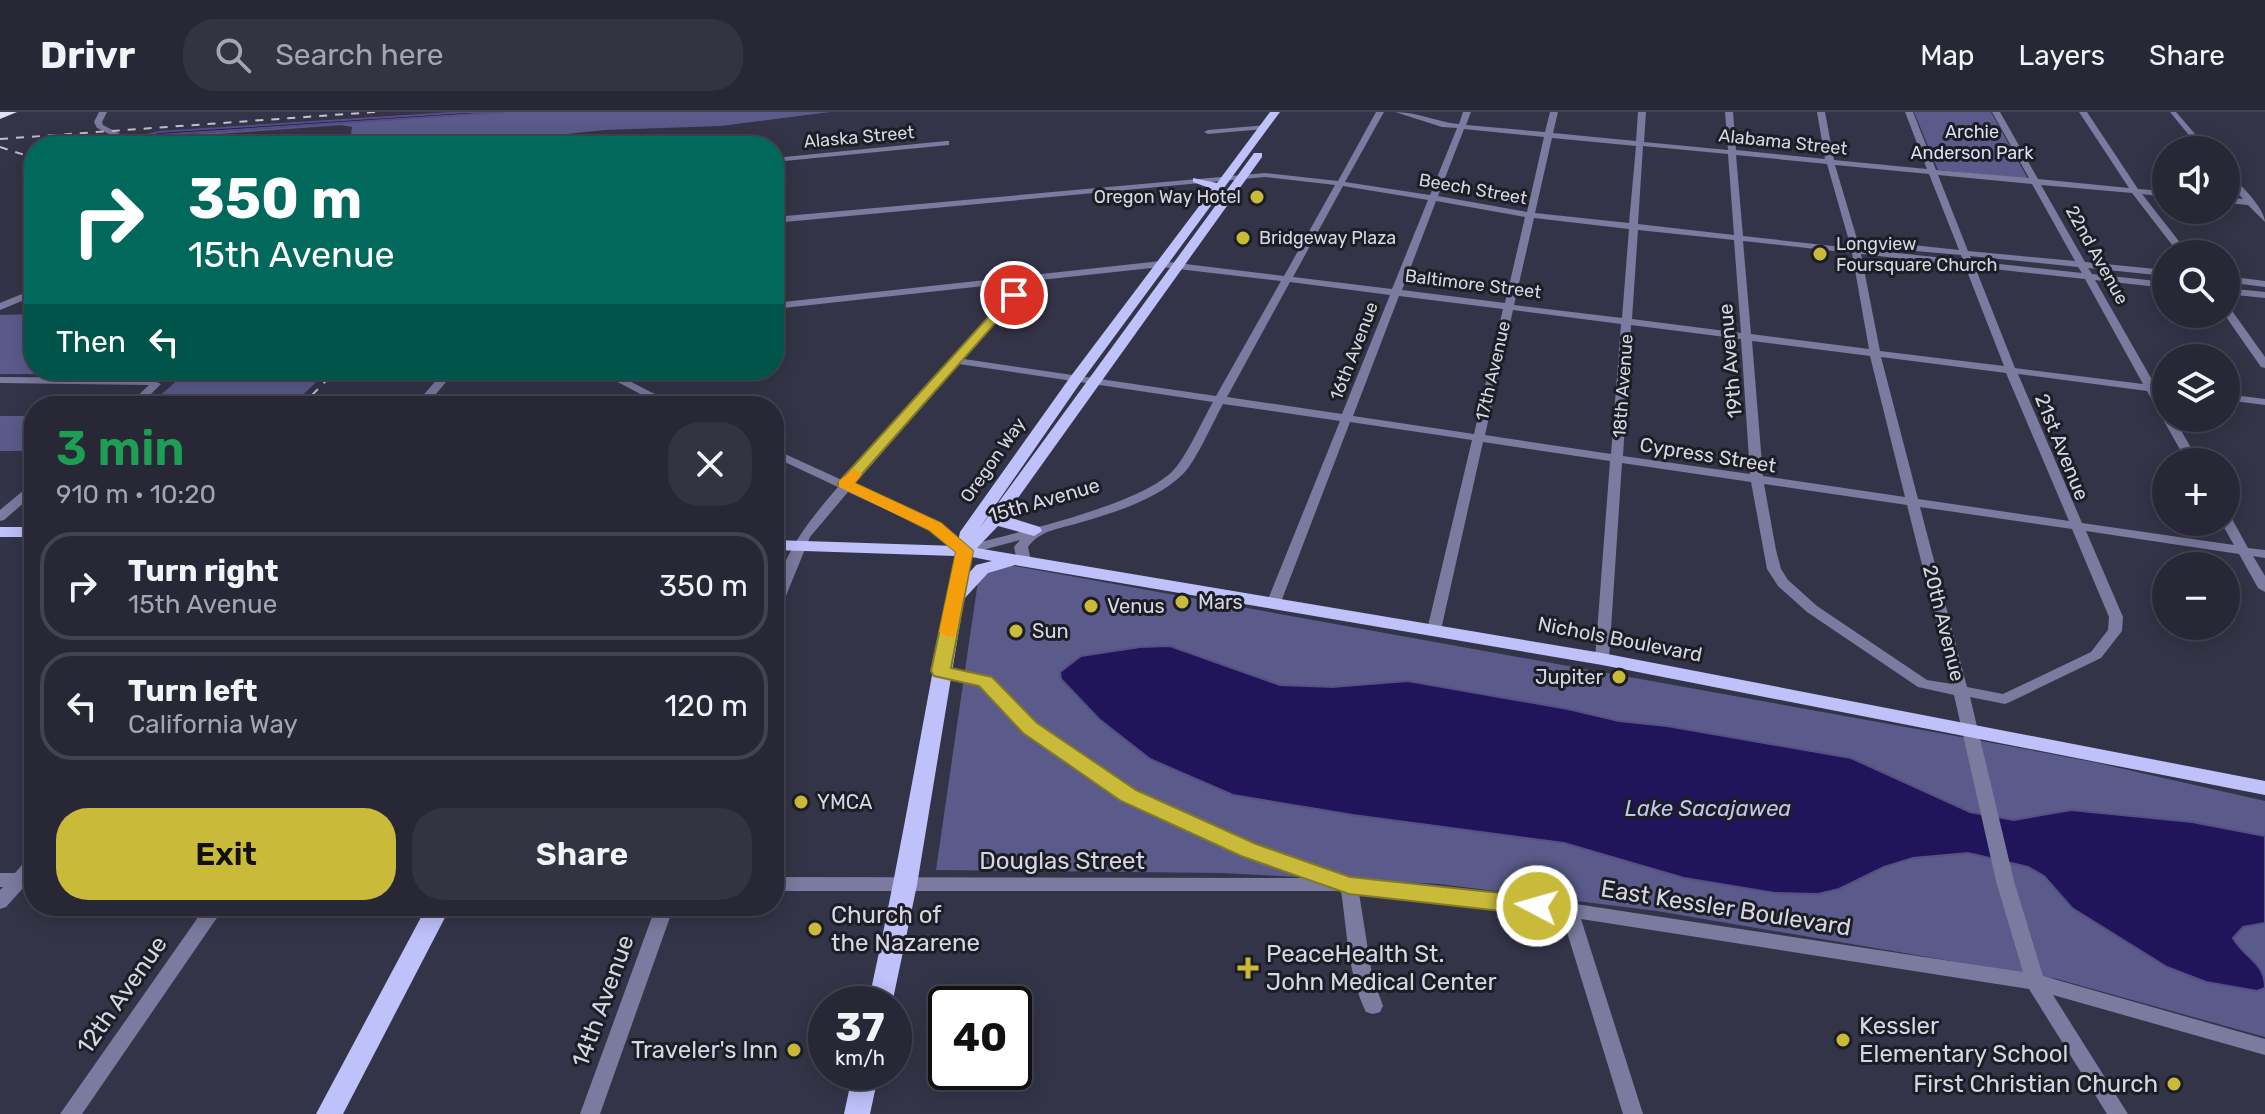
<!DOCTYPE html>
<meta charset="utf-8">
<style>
:root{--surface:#272736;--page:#333342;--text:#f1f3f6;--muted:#a4a5ad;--line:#434451;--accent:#c9ba3a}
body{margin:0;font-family:Rubik,sans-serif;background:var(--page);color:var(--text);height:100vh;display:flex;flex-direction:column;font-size:30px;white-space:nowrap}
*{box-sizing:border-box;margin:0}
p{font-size:26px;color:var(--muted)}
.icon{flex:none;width:44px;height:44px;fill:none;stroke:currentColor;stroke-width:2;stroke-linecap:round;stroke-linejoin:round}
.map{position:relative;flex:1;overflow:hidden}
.drawer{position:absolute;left:24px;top:284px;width:760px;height:520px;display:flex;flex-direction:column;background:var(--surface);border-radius:32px;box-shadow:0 4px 20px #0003,0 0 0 2px var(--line)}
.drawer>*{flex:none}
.banner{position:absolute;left:24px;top:24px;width:760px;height:244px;border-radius:32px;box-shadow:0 4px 20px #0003,0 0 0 2px var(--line);background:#00695c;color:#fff;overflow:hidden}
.buttons{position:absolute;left:2152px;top:24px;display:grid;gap:16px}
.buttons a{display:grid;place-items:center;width:88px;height:88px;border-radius:50%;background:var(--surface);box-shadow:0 4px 20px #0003,0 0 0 2px var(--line);font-size:40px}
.speed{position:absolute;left:808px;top:874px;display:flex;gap:16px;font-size:40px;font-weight:700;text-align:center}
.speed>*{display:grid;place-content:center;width:104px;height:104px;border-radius:50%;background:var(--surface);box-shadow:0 4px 20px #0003,0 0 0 2px var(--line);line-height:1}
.speed small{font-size:20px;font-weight:400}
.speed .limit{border:4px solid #111;border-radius:12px;background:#fff;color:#111}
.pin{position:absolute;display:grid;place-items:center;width:68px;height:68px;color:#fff;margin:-34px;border:4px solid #fff;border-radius:50%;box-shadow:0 2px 8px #0007}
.me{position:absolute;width:88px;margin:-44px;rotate:276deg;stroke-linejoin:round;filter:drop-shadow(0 0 6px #0008)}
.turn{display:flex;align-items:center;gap:28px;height:168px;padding:0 32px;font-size:36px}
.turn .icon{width:104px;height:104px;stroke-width:2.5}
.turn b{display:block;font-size:56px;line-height:68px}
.then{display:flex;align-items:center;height:76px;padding:0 32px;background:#0003;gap:16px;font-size:30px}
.round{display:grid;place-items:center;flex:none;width:84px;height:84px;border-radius:32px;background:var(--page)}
.headline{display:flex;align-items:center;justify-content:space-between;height:136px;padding:0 32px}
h1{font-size:48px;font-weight:600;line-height:60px;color:#1e9e55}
.cta{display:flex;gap:16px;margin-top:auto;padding:16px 32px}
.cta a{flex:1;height:92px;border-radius:32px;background:var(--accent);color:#111;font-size:32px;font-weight:600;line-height:92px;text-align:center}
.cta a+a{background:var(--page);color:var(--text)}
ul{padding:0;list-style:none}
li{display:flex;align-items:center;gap:24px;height:108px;margin:0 16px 12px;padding:0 16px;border:4px solid var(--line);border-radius:32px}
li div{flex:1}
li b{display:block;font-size:30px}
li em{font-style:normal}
header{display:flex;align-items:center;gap:48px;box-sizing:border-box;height:112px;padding:0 40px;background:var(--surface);border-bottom:2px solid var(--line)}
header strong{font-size:38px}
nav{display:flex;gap:44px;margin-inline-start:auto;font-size:28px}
.search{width:560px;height:72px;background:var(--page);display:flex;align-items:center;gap:20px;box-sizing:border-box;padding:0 28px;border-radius:32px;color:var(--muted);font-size:30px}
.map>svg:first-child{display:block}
</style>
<header>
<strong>Drivr</strong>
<div class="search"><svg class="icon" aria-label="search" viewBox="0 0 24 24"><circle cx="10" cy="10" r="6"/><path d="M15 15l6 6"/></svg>Search here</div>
<nav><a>Map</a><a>Layers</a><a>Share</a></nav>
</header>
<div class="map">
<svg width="2265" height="1002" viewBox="0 0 2265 1002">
<rect width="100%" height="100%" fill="#343448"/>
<!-- green -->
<g fill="#5a5b8b">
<polygon points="505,0 830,0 720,14 605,18 448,34 281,34 343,26 351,22 352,15 341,13 140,28 145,25"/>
<polygon points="1914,0 1991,0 2028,67 1938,58"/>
<polygon points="34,202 34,258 43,258 37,262 0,262 0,203"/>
<polygon points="189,258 329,258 291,294 148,294"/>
<rect x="0" y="304" width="34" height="35"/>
<polygon points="1009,453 1950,623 2093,650 2265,689 2265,925 2057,867 1657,799 1439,772 1220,761 936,758 978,469 984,460"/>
</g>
<!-- water -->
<g fill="#20145a" stroke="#574e83" stroke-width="2">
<polygon points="467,0 505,0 142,24 159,20"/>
<path d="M1170 534 1280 573 1332 575 1408 569 1568 597 1619 609 1667 614 1851 646 1970 700 2014 708 2071 698 2192 710 2265 724V811L2243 815 2233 826C2245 847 2265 850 2265 876L2257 879 2206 870 2167 855 2072 796 2044 764 2028 755 1968 741 1913 746 1884 755 1839 777 1818 782 1775 781 1684 766 1564 731 1353 703 1233 683 1150 647 1099 607 1061 567 1060 560 1081 544 1140 535Z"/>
</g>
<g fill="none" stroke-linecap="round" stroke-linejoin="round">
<!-- minor -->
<g fill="#7a7b9e" fill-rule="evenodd">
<polygon points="99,0 107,0 102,10 103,13 143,34 133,34 97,16 94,10"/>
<path d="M1376 0H1384L1345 70 1430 83 1457 16 1442 15 1395 0C1417 0 1437 10 1459 12L1463 0H1471L1466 13 1545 20 1550 0H1558L1553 21 1636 29 1638 0H1646L1644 30 1728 38 1725 0H1733L1736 38 1825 47 1817 0H1825L1834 48 1927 57 1905 0H1913L1936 58 2029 66 1992 0H2000L2038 67 2129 76 2079 0H2087L2138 77 2166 79V85L2142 82 2189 142H2179L2132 81 2041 73 2085 150 2166 158V164L2088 156 2092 162 2166 170V176L2095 168 2155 273 2166 275V281L2159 280 2166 293V306H2174L2199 350H2187L2147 279 2018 262 2082 411 2234 433 2221 410H2226V404L2231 405 2248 436 2265 438V446L2253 444 2265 464V480L2258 476 2239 442 2086 419 2123 505 2122 519 2101 546 2010 590 2005 592 1970 585 2014 769 2043 864 2265 927V943L2053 883 2128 1002H2107L2029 877 1581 807 1643 1002H1623L1562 804 1359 781 1372 863 1383 894 1380 900 1373 902 1366 900C1348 863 1347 818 1341 779H774V765L1310 766 1242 742 1122 687 1025 620 980 573 936 562 934 559 936 556 941 554 990 566 1035 612 1134 679 1254 734 1350 766 1569 791 2023 860 1996 769 1954 583 1918 575 1807 500 1778 474 1767 457 1751 370 1622 351 1609 547 1602 552 1595 547 1610 349 1483 330 1441 518 1434 522 1427 518 1472 328 1350 310 1281 490 1274 494 1267 490 1340 309 1223 292C1214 308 1195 351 1183 362 1158 387 1116 400 1082 410 1061 417 1041 417 1028 435L1031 449 1024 453 1017 449 1014 435 1020 428 964 443 959 442 930 418 848 380 810 425 781 496 774 500C774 451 807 411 838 375L774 345V337L844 369 1020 170 774 197V191L1161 149 1284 164 1335 73 1265 65 774 111V105L1265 61 1338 69ZM1464 17 1544 25 1527 100 1438 84ZM1552 26 1636 34 1629 111 1535 101ZM1643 34 1728 42 1734 123 1638 112ZM1736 43 1827 52 1851 136 1743 124ZM1835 53 1929 62 1959 138 1904 132 1899 135 1904 138 1961 143 1963 148 1860 137ZM1938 63 2032 72 2075 149 1968 139ZM1343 74 1428 88 1392 177 1293 165ZM1436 89 1525 105 1505 191 1402 178ZM1534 106 1629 117 1622 206 1514 193ZM1638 118 1734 128 1741 221 1632 207ZM1743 129 1852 141 1869 237 1751 222ZM1861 142 1965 154 2004 254 1880 239ZM1970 144 2078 155 2082 161 1972 149ZM1161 155 1281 169 1216 284 964 247 1031 169ZM1975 155 2085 167 2143 272 2015 256ZM1290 170 1390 183 1342 302 1227 285ZM1399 184 1503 197 1474 322 1353 304ZM1513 198 1621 212 1611 342 1485 323ZM1631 213 1741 227 1750 362 1623 344ZM1752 229 1870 244 1905 385 1763 364ZM1881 245 2006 261 2069 409 1918 387ZM959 252 1213 290C1201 311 1191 335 1177 354 1149 392 1013 421 966 434L940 412 854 373ZM1764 372 1907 393 1952 572 1927 568 1817 494 1788 468 1781 457 1776 438ZM1920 395 2072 417 2109 505 2108 518 2091 540 2003 582 1967 575Z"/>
<polygon points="2170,0 2176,0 2209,38 2201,38"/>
<polygon points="1267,13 1268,15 1264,17 1208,22 1204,20 1208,18"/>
<polygon points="946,29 949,29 949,33 774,50 774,46"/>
<path d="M2226 61C2238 68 2265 97 2265 110L2248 93 2226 91V85L2243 87 2226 68Z"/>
<polygon points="2226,164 2265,169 2265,175 2226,170"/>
<polygon points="2226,176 2265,180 2265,186 2226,182"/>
<polygon points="34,177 34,184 0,198 0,191"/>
<polygon points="2226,195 2230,196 2265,245 2265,256 2261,255 2224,202 2226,202"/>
<polygon points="445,258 456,258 426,294 414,294"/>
<polygon points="595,258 608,258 678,294 663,294"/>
<polygon points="0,265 148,266 161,272 139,294 127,294 149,273 0,271"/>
<polygon points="2226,282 2265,287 2265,293 2226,288"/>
<polygon points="34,372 34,382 4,408 0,409 0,398 30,373"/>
<polygon points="34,745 34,775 24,775 6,795 0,797 0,778 3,775 0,775 0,761 15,761 28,746"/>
<polygon points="206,794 225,794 82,1002 60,1002"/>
<polygon points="656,794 674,794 600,1002 580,1002"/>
</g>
<!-- major -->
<g fill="#bec1fa" fill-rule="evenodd">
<path d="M1270 0H1280L1081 270 979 417 1254 41H1262V45L1005 404 1040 415 1042 419 1034 424 998 414 977 436 1602 541 2265 669V683L1602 553 1015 453 988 461 964 487 917 773 892 892H868C901 743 925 593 955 444L774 438V428L957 434 960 420 1071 264 1212 77 1193 70V66L1217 71ZM972 445 992 449 976 453 969 461Z"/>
<rect x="0" y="415" width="34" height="10"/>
<polygon points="427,794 451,794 343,1002 316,1002"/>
<polygon points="853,960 879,960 870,1002 844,1002"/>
</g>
<!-- highway -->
<polygon fill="#e0e1f3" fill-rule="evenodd" points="0,0 17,0 0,7"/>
<!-- rail -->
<g stroke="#c0c0ce" stroke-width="2" stroke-dasharray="8 8" stroke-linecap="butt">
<polyline points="0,27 375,0"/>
<polyline points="0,35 34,46"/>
<polyline points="301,294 337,258"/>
</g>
</g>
<!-- route -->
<polygon fill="#c9ba3a" stroke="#837926" stroke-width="2" points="1010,181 1020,183 854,371 941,411 973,439 951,556 992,565 1037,611 1136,678 1256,732 1350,765 1537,785 1545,788 1549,794 1545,801 1537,803 1349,782 1241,744 1121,689 1023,621 979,574 934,564 931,559 956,440 929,418 837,372"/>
<!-- slow -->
<polygon fill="#f59e0b" points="854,357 862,362 855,371 941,411 973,439 955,524 948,525 939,520 956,440 929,418 839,375 839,369"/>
<!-- markers -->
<g fill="#c9ba3a" stroke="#1d1d26" stroke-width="3">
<circle cx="1257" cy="85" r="8"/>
<circle cx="1243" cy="126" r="8"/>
<circle cx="1820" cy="142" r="8"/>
<circle cx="1182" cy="490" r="8"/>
<circle cx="1091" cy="494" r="8"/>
<circle cx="1016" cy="519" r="8"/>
<circle cx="1619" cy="565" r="8"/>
<circle cx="801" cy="690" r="8"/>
<circle cx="815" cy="817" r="8"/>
<path d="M1244 844h8v8h8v8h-8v8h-8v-8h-8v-8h8z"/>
<circle cx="1843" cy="928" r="8"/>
<circle cx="794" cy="938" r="8"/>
<circle cx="2174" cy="972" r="8"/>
</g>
<g text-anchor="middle" stroke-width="6" stroke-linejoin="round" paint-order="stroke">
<!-- far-park labels -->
<g font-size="18" fill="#dddef4" stroke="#1d1d26">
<text x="1972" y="26">Archie<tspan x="1972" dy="21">Anderson Park</tspan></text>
</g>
<!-- far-street labels -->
<g font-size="18" fill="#d6d7e3" stroke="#1d1d26">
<text transform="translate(859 25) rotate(-5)" y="6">Alaska Street</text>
<text transform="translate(1783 30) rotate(6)" y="6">Alabama Street</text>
<text transform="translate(1473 77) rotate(10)" y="6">Beech Street</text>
<text transform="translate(2097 143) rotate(61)" y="6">22nd Avenue</text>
<text transform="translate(1473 172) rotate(7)" y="6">Baltimore Street</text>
<text transform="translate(1354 239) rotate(-69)" y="6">16th Avenue</text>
<text transform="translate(1493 259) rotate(-77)" y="6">17th Avenue</text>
<text transform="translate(1623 274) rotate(-86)" y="6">18th Avenue</text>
<text transform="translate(993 348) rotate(-55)" y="6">Oregon Way</text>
</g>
<!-- far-poi labels -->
<g font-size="18" fill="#d6d7e3" stroke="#1d1d26" text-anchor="start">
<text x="1241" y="91" text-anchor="end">Oregon Way Hotel</text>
<text x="1259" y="132">Bridgeway Plaza</text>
<text x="1836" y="138">Longview<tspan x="1836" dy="21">Foursquare Church</tspan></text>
</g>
<!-- street labels -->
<g font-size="20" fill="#d6d7e3" stroke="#1d1d26">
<text transform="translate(1730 249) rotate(-95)" y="7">19th Avenue</text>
<text transform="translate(2062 335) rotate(68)" y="7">21st Avenue</text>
<text transform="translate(1708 343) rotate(9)" y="7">Cypress Street</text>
<text transform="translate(1044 388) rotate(-16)" y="7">15th Avenue</text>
<text transform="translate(1944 511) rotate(76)" y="7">20th Avenue</text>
<text transform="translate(1620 527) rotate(11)" y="7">Nichols Boulevard</text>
</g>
<!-- poi labels -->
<g font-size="20" fill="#d6d7e3" stroke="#1d1d26" text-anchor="start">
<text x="1198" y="497">Mars</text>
<text x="1107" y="501">Venus</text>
<text x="1032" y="526">Sun</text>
<text x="1603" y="572" text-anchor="end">Jupiter</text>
<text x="817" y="697">YMCA</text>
</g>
<!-- water labels -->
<g font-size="22" font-style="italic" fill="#c2c5ef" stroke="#1d1d26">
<text x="1708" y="704">Lake Sacajawea</text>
</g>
<!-- near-street labels -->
<g font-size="24" fill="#d6d7e3" stroke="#1d1d26">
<text x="1062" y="757">Douglas Street</text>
<text transform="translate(1726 796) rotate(9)" y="8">East Kessler Boulevard</text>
<text transform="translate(122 883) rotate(-55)" y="8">12th Avenue</text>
<text transform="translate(603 889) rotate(-70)" y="8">14th Avenue</text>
</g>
<!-- near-poi labels -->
<g font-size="24" fill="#d6d7e3" stroke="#1d1d26" text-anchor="start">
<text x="831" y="811">Church of<tspan x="831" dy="28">the Nazarene</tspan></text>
<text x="1266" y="850">PeaceHealth St.<tspan x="1266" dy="28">John Medical Center</tspan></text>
<text x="1859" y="922">Kessler<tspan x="1859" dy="28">Elementary School</tspan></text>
<text x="778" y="946" text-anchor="end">Traveler's Inn</text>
<text x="2158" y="980" text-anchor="end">First Christian Church</text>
</g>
</g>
</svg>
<div class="buttons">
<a><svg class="icon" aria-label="sound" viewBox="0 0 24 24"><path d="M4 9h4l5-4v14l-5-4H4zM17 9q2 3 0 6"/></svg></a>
<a><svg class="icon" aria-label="search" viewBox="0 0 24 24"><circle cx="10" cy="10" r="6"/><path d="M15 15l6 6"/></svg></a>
<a><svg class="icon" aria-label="layers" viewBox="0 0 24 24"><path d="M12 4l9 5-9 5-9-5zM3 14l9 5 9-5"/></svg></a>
<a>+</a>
<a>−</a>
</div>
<div class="speed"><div>37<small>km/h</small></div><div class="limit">40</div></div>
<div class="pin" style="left:1014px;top:183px;background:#d93025"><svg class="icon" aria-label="arrive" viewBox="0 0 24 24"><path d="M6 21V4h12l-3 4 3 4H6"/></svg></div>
<svg class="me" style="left:1537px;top:794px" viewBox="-20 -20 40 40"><circle r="17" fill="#c9ba3a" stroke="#fff" stroke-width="3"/><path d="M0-11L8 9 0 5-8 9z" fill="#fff"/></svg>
<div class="banner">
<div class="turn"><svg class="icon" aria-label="right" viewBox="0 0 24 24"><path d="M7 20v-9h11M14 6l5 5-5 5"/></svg><div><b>350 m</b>15th Avenue</div></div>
<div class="then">Then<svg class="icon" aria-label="left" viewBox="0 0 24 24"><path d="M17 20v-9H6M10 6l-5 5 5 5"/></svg></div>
</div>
<section class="drawer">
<div class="headline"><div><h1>3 min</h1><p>910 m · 10:20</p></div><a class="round"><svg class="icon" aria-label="close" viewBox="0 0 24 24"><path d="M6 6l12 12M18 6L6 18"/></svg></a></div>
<ul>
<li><svg class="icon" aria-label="right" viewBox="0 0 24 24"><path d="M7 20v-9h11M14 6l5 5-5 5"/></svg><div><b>Turn right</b><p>15th Avenue</p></div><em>350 m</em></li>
<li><svg class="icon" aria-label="left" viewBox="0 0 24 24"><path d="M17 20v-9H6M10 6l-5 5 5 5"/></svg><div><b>Turn left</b><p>California Way</p></div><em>120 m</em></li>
</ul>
<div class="cta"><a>Exit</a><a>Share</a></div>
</section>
</div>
